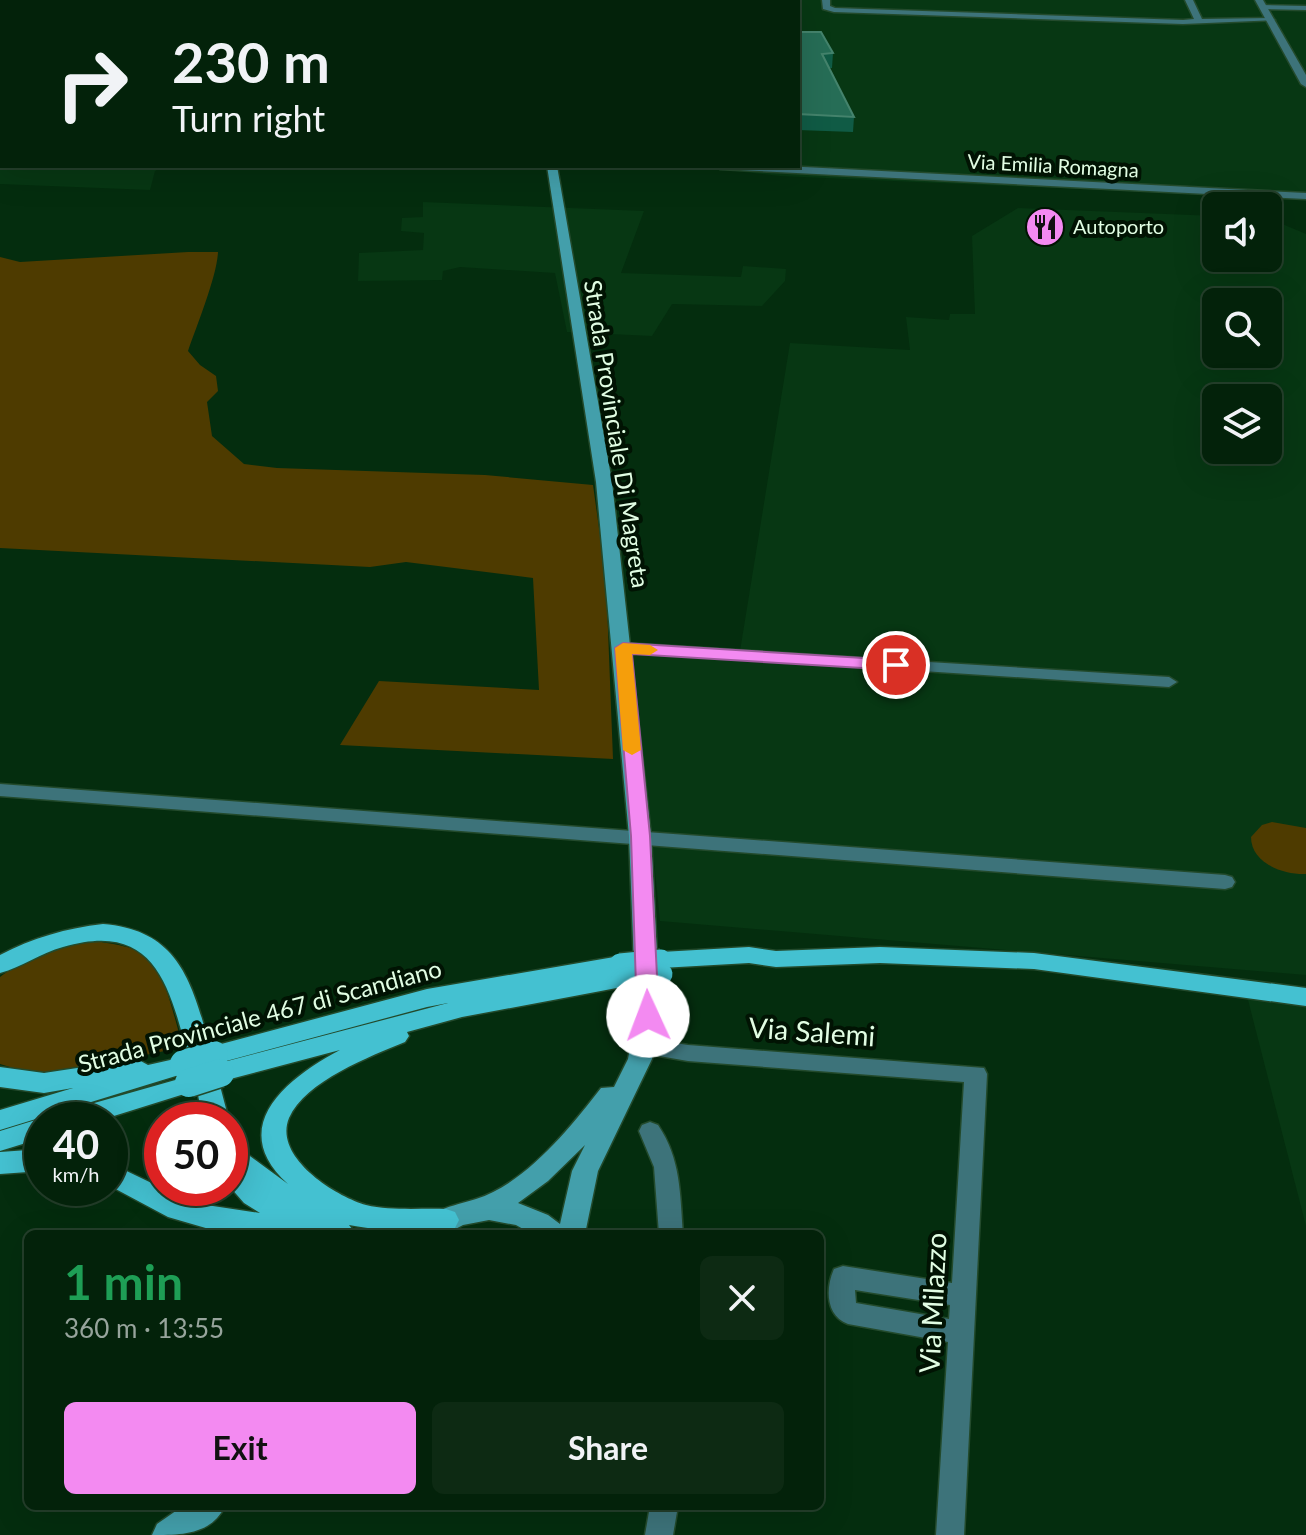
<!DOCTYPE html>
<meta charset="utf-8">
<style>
:root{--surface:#03220a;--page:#0d2a13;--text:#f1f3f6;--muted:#97a49c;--line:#243f2b;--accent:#f38af1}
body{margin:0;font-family:Lato,sans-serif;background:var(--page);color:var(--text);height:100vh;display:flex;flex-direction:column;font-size:30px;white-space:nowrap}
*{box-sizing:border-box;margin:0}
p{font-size:26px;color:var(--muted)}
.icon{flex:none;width:44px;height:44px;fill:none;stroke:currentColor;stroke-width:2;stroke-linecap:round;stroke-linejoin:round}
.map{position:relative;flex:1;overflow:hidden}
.sheet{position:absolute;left:24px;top:1230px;width:800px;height:280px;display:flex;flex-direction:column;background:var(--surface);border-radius:12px;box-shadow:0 8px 32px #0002,0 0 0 2px var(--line)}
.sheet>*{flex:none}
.hud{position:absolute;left:0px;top:0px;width:800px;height:168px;box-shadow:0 8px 32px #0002,0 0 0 2px var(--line);background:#03220a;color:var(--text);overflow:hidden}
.controls{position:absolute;left:1202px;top:192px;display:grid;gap:16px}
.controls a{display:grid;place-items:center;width:80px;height:80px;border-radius:12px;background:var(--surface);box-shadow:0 8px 32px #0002,0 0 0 2px var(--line);font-size:40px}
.speed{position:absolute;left:24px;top:1102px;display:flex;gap:16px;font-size:40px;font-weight:700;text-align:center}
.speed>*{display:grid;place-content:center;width:104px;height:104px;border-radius:50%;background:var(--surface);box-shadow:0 8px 32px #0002,0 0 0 2px var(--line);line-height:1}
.speed small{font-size:20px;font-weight:400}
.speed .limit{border:12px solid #d22;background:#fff;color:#111}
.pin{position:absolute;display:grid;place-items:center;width:68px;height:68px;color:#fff;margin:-34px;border:4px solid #fff;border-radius:50%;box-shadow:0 2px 8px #0007}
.me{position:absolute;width:88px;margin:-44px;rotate:358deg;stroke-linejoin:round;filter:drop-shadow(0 0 6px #0008)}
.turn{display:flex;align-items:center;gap:28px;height:168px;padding:0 40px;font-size:36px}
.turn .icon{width:104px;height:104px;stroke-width:2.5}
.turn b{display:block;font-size:56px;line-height:68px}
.round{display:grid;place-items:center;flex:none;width:84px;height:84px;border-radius:12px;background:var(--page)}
.overview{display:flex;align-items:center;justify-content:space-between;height:136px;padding:0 40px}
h1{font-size:48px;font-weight:700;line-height:60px;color:#1e9e55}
.action{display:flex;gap:16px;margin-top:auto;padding:16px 40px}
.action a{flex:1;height:92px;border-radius:12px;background:var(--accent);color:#111;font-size:32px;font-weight:700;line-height:92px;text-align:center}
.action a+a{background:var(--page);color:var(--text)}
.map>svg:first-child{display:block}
</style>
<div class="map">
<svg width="1306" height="1535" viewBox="0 0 1306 1535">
<rect width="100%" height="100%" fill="#042d0e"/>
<!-- built -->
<g fill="#073713" fill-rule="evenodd">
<polygon points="0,0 112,2 2,2 2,166 165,166 155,171 150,190 0,184"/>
<polygon points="543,0 1306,0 1306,199 780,176 689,166 798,166 798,2 532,2"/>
<polygon points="423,202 644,211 621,273 741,277 743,266 786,269 785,281 762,306 672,304 652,336 567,332 555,273 460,267 443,271 442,280 358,281 359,253 423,250 424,233 401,231 402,218 423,217"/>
<path d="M1018 208 1216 216V258H1268V218L1306 234V975L660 921 632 644 740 651 790 343 910 350 906 317 949 320 950 314H975L972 236ZM1216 302H1268V354H1216ZM1216 398H1268V450H1216Z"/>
<polygon points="1247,996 1306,1003 1306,1226"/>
</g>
<!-- green -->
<g fill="#4e3b00">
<path d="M188 252H218C217 276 197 325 188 351L200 365 216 376 218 391 207 402 212 436 244 464 277 468 485 475 593 485 606 578 613 759 340 745 379 681 539 690 533 578 406 562 370 567 0 548V257L20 262Z"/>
<path d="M1272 822 1306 828V874C1283 875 1251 863 1251 837L1262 825Z"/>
<path d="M95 941C111 944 137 946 149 958 166 974 176 1025 183 1047L43 1077 0 1064V977C31 954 57 945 95 941Z"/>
</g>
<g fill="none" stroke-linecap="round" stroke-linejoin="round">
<!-- taxiway -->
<rect fill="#406648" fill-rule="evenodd" x="0" y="102" width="2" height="12"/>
<!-- runway -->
<g fill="#406648" fill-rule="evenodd">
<polygon points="27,0 71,0 26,2"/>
<polygon points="2,86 2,123 0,123 0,87"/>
</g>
<defs>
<g id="minor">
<polygon points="822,0 830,0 830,6 835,8 1183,20 1194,19 1185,0 1193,0 1202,19 1271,18 1275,20 1183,24 834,12 823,9"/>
<polygon points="1260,5 1306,6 1306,10 1263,9"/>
<polygon points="623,643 1169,677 1177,682 1169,687 617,651 615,648"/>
<polygon points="0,784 1225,875 1232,877 1235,882 1232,887 1225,889 0,796"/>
<path d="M644 1038 688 1045 984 1068 987 1074 964 1535H936L948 1342 848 1324C826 1316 825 1289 834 1269L843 1266 952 1283 964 1082 688 1061 636 1052 633 1046 636 1040ZM855 1290 950 1305 949 1319 856 1303Z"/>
<path d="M650 1122 658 1125C681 1159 680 1194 683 1234H659L654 1167 639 1131 642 1125Z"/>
<polygon points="650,1506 678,1506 673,1535 645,1535"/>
</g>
<g id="tertiary">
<polygon points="1255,0 1263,0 1306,75 1306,87 1301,84"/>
<polygon points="715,166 784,166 1306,193 1306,199 720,169"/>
</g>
<g id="secondary">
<polygon points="532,0 540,0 541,2 533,2"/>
<path d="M547 166H557L612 482 651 836 660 1016 652 1059 598 1171 585 1234H532L516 1225 489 1220 463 1225 446 1234H412C424 1210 454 1206 476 1199 525 1184 571 1127 601 1088L614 1087 628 1059 636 1016 629 836 596 482ZM585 1145 572 1171 560 1224 548 1215 518 1203 548 1181Z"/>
<path d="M183 1506H225C211 1535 181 1535 152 1535L157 1524Z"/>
</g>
<g id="primary">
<path d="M103 924C179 930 192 982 210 1047L427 989 620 956 628 958 631 964 624 971 634 979 630 985 622 987 462 1017 407 1032 409 1036 405 1042C371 1056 305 1081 289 1118 273 1157 335 1196 366 1205 391 1211 421 1208 446 1209L455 1212 459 1220 455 1228C429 1237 377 1230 349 1225L356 1234 216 1231 168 1217 110 1186V1163L193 1203 260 1213 244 1203 230 1187V1145L239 1148 288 1184C225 1127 287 1078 340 1050L219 1082 229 1120H203L197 1090 101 1120H55L59 1113 193 1075 192 1071 0 1130V1110L73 1088 44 1093 0 1087V1067L44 1073 137 1059 148 1065 188 1056C169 984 154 920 63 947 41 953 22 967 0 973V955C32 938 67 928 103 924ZM448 1003 220 1063 215 1065V1064L427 1007Z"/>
<polygon points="749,947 776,951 880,947 1034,953 1306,988 1306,1006 1034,969 880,963 776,967 749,963 661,968 653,966 650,960 653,954 661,952"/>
<polygon points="42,1118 49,1120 42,1120 42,1138 0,1151 0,1131"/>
<polygon points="42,1149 42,1171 0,1174 0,1152"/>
</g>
</defs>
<!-- minor casing -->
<use href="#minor" stroke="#234a2c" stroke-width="3"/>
<!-- tertiary casing -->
<use href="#tertiary" stroke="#234a2c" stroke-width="3"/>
<!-- secondary casing -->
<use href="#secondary" stroke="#234a2c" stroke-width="3"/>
<!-- primary casing -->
<use href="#primary" stroke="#234a2c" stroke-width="3"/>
<!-- minor -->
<use href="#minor" fill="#3d737a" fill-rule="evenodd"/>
<!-- tertiary -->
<use href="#tertiary" fill="#3d737a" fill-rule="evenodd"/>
<!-- secondary -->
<use href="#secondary" fill="#439fab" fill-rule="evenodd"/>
<!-- primary -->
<use href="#primary" fill="#44c1d1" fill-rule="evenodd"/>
<defs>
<g id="primary-bridge-far1">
<polyline points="620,964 661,960"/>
<polyline points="622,979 662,974"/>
</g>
<g id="primary-bridge">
<polyline points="184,1064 214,1055"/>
<polyline points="189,1083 220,1073"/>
</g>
</defs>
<!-- primary-bridge-far1 casing -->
<use href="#primary-bridge-far1" stroke="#234a2c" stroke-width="24" stroke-linecap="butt"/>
<!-- primary-bridge casing -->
<use href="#primary-bridge" stroke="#234a2c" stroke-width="31" stroke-linecap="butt"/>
<!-- primary-bridge-far1 -->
<use href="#primary-bridge-far1" stroke="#44c1d1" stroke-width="21"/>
<!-- primary-bridge -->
<use href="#primary-bridge" stroke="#44c1d1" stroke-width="28"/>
</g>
<!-- wall -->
<polygon fill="#105b45" points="798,32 833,53 832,68 829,68 854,117 853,132 798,130"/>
<!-- building -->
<polygon fill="#266d56" stroke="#44836c" stroke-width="2" points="798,32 821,32 833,53 822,54 854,117 798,114"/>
<!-- route -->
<polygon fill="#f38af1" stroke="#9e5a9d" stroke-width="2" points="623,643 896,660 904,665 896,670 632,654 650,836 659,1016 648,1024 637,1016 631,836 615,648"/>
<!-- slow -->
<polygon fill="#f59e0b" points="623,643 650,645 658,650 650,655 632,654 641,750 632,755 623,750 615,648"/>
<!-- icons -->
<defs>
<symbol id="restaurant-disc" viewBox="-11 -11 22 22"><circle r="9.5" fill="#f38af1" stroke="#011303"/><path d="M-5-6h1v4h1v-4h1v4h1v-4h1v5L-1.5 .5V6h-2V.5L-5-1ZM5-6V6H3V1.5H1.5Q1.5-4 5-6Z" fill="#111"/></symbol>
</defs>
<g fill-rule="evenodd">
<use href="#restaurant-disc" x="1023" y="205" width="44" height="44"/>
</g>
<g text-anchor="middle" stroke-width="8" stroke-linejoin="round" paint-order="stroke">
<!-- far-street labels -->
<g font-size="20" fill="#e1fde3" stroke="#011303">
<text transform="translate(1053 166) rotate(3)" y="7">Via Emilia Romagna</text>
</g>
<!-- far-poi labels -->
<g font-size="20" fill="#e1fde3" stroke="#011303" text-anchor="start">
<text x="1073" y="234">Autoporto</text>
</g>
<!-- street labels -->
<g font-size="24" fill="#e1fde3" stroke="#011303">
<text transform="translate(616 434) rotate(81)" y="8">Strada Provinciale Di Magreta</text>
<text transform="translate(260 1017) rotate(-15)" y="8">Strada Provinciale 467 di Scandiano</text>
</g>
<!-- near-street labels -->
<g font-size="28" fill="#e1fde3" stroke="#011303">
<text transform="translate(812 1032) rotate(4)" y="10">Via Salemi</text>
<text transform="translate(933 1303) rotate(-87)" y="10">Via Milazzo</text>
</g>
</g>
</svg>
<div class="controls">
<a><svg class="icon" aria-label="sound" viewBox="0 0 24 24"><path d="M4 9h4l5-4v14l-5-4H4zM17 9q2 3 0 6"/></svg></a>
<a><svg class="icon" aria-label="search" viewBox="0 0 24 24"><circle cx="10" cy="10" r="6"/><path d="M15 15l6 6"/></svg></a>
<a><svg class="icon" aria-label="layers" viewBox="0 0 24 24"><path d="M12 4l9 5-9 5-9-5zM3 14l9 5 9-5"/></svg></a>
</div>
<div class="speed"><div>40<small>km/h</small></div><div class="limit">50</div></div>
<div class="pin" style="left:896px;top:665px;background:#d93025"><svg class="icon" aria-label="arrive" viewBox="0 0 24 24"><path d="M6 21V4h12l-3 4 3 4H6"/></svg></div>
<svg class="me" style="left:648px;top:1016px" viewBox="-20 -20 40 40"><circle r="19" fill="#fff"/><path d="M0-13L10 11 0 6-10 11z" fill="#f38af1"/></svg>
<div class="hud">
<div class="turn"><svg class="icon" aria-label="right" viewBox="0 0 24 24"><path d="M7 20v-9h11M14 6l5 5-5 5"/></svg><div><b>230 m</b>Turn right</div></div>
</div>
<section class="sheet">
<div class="overview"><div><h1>1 min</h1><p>360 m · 13:55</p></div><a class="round"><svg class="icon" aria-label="close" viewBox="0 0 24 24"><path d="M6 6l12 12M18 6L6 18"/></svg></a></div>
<div class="action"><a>Exit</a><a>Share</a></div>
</section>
</div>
